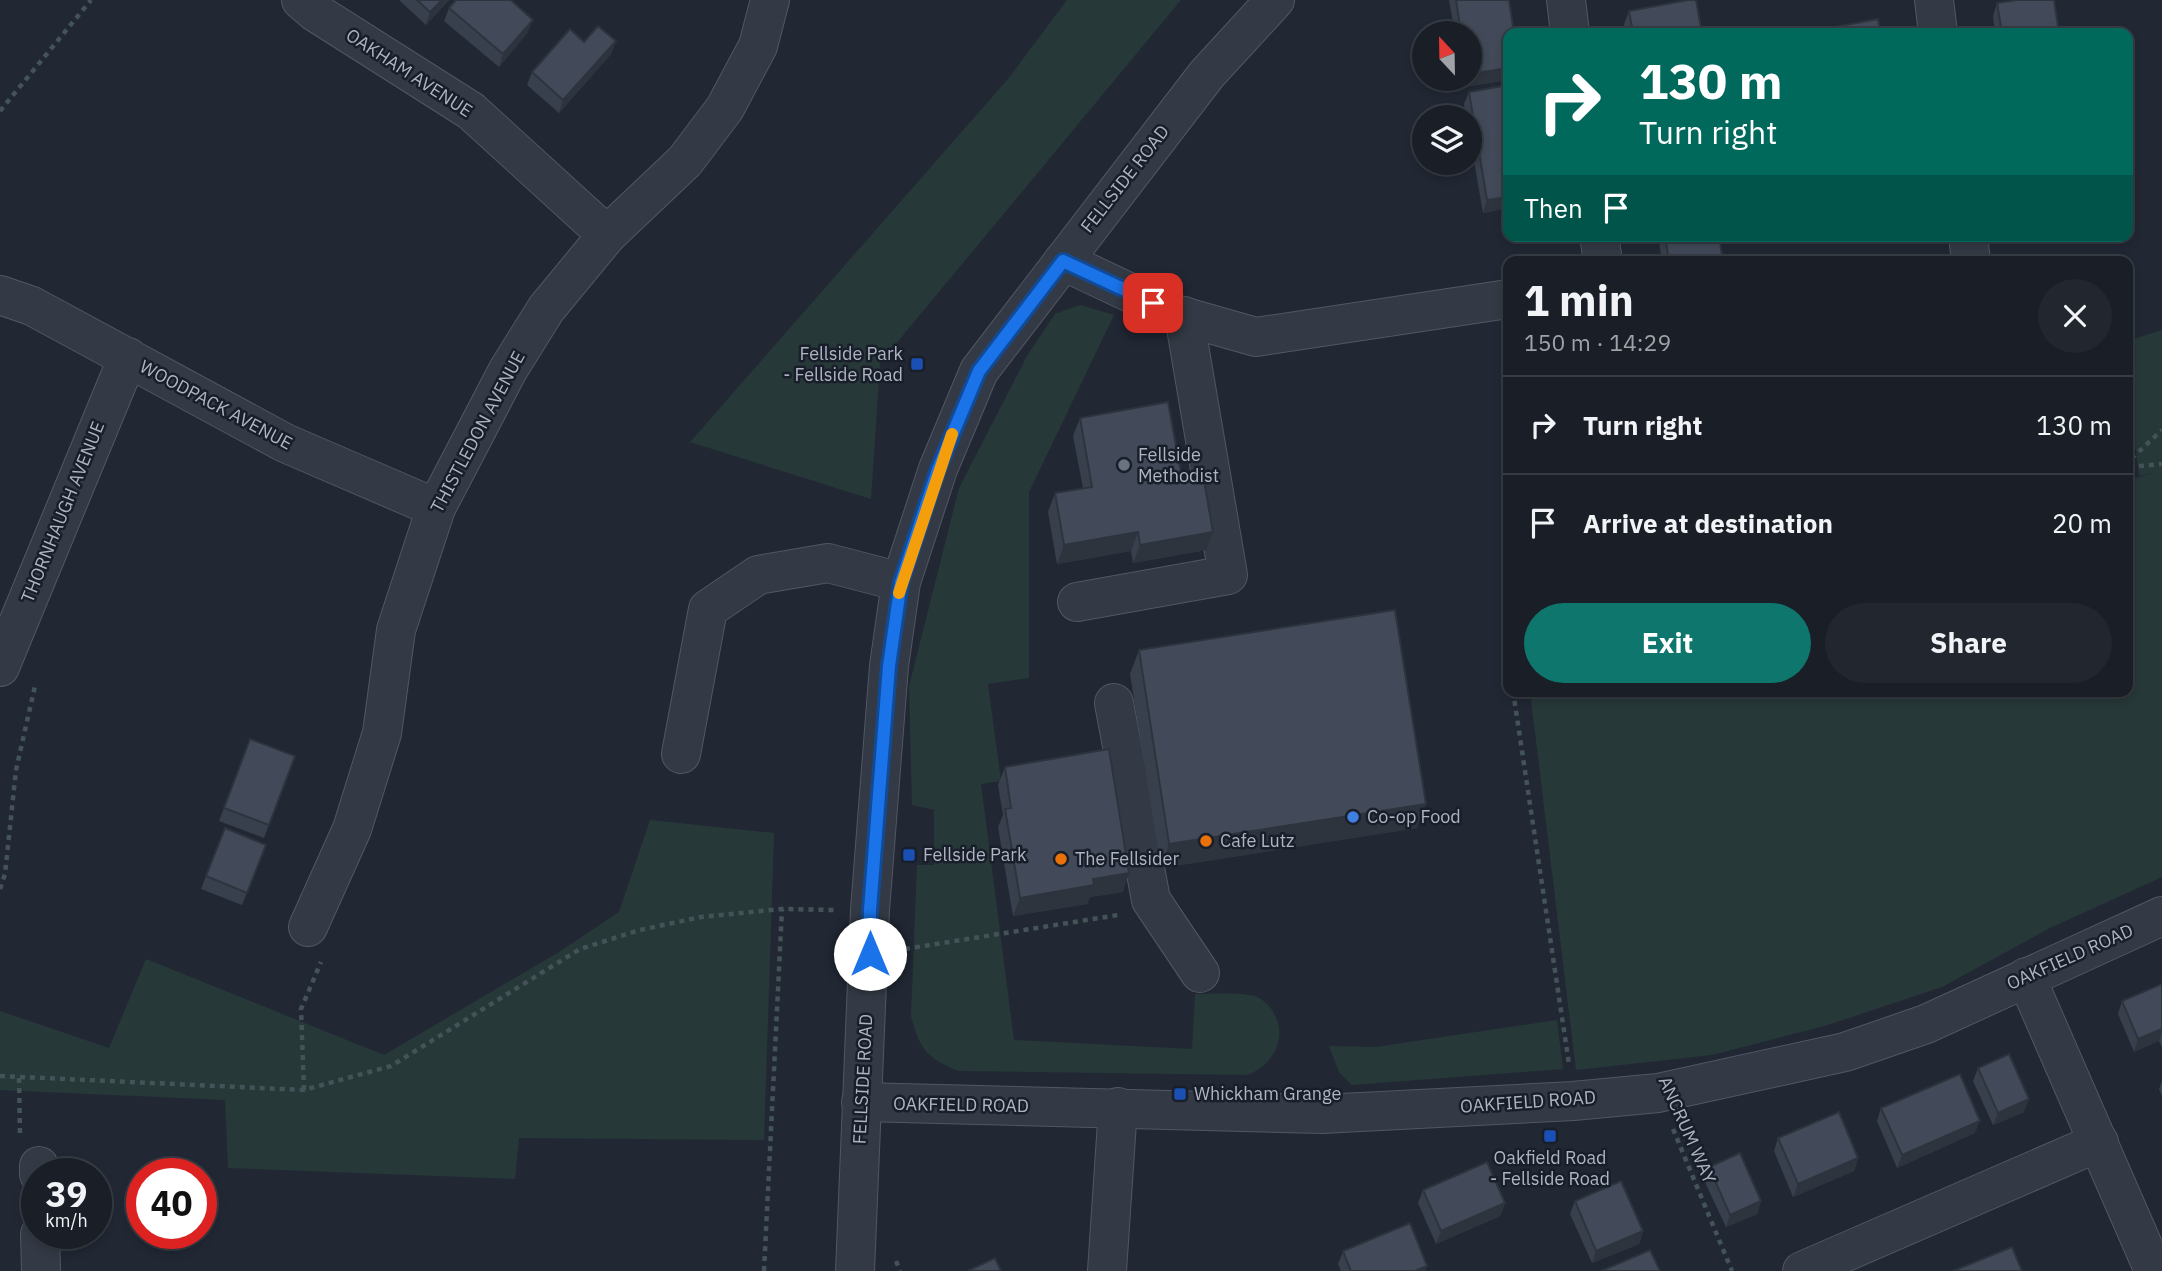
<!DOCTYPE html>
<meta charset="utf-8">
<style>
:root{--surface:#191e27;--page:#22272f;--text:#f1f3f6;--muted:#9fa2a7;--line:#373c44;--accent:#0f766e}
body{margin:0;font-family:"IBM Plex Sans",sans-serif;background:var(--page);color:var(--text);height:100vh;display:flex;flex-direction:column;font-size:26px;white-space:nowrap}
*{box-sizing:border-box;margin:0}
p{font-size:23px;color:var(--muted)}
.icon{flex:none;width:38px;height:38px;fill:none;stroke:currentColor;stroke-width:2;stroke-linecap:round;stroke-linejoin:round}
.map{position:relative;flex:1;overflow:hidden}
.drawer{position:absolute;left:1503px;top:256px;width:630px;height:441px;display:flex;flex-direction:column;background:var(--surface);border-radius:14px;box-shadow:0 4px 10px #0003,0 0 0 2px var(--line)}
.drawer>*{flex:none}
.guide{position:absolute;left:1503px;top:28px;width:630px;height:214px;border-radius:14px;box-shadow:0 4px 10px #0003,0 0 0 2px var(--line);background:#00695c;color:#fff;overflow:hidden}
.needle{width:46px;rotate:338deg}
.buttons{position:absolute;left:1412px;top:21px;display:grid;gap:14px}
.buttons a{display:grid;place-items:center;width:70px;height:70px;border-radius:50%;background:var(--surface);box-shadow:0 4px 10px #0003,0 0 0 2px var(--line);font-size:35px}
.speed{position:absolute;left:21px;top:1158px;display:flex;gap:14px;font-size:35px;font-weight:700;text-align:center}
.speed>*{display:grid;place-content:center;width:91px;height:91px;border-radius:50%;background:var(--surface);box-shadow:0 4px 10px #0003,0 0 0 2px var(--line);line-height:1}
.speed small{font-size:18px;font-weight:400}
.speed .limit{border:10px solid #d22;background:#fff;color:#111}
.pin{position:absolute;display:grid;place-items:center;width:60px;height:60px;color:#fff;margin:-30px;border-radius:14px;box-shadow:0 4px 10px #0006}
.me{position:absolute;width:77px;margin:-38px;rotate:0deg;stroke-linejoin:round;filter:drop-shadow(0 0 5px #0008)}
.turn{display:flex;align-items:center;gap:24px;height:147px;padding:0 21px;font-size:32px}
.turn .icon{width:91px;height:91px;stroke-width:2.5}
.turn b{display:block;font-size:49px;line-height:60px}
.then{display:flex;align-items:center;height:66px;padding:0 21px;background:#0003;gap:14px;font-size:26px}
.round{display:grid;place-items:center;flex:none;width:74px;height:74px;border-radius:37px;background:var(--page)}
.headline{display:flex;align-items:center;justify-content:space-between;height:119px;padding:0 21px}
h1{font-size:42px;font-weight:800;line-height:52px}
.primary-button{display:flex;gap:14px;margin-top:auto;padding:14px 21px}
.primary-button a{flex:1;height:80px;border-radius:42px;background:var(--accent);color:#fff;font-size:28px;font-weight:800;line-height:80px;text-align:center}
.primary-button a+a{background:var(--page);color:var(--text)}
ul{padding:0;list-style:none}
li{display:flex;align-items:center;gap:21px;height:98px;padding:0 21px;border-top:2px solid var(--line)}
li div{flex:1}
li b{display:block;font-size:26px}
li em{font-style:normal}
.map>svg:first-child{display:block}
</style>
<div class="map">
<svg width="2162" height="1271" viewBox="0 0 2162 1271">
<rect width="100%" height="100%" fill="#212834"/>
<!-- green -->
<g fill="#273839">
<polygon points="1067,0 1181,0 880,363 871,499 690,442 1008,79"/>
<path d="M1080 305 1114 315 1029 492V678L988 684 1001 781 981 784 1014 1040 1192 1049 1195 994C1213 994 1237 992 1255 996 1261 998 1268 1004 1272 1010 1289 1036 1275 1063 1248 1075L959 1071C928 1059 919 1049 911 1016L917 865H934V810L912 805 909 686 959 488 1027 356 1055 314Z"/>
<polygon points="2162,330 2162,877 2048,929 1942,987 1828,1025 1712,1055 1576,1070 1530,691 2128,691 2128,480 2153,473 2139,476 2128,387 2128,341"/>
<polygon points="650,820 774,833 764,1140 519,1138 515,1179 228,1168 225,1100 0,1090 0,1011 109,1048 146,959 384,1055 559,952 619,912"/>
<polygon points="1557,1020 1563,1069 1352,1085 1339,1072 1329,1046 1376,1047"/>
</g>
<g fill="none" stroke-linecap="round" stroke-linejoin="round">
<defs>
<g id="minor">
<polyline points="301,0 315,12 471,111 607,235"/>
<polyline points="1566,0 1570,33"/>
<polyline points="1934,0 1938,33"/>
<polyline points="1599,236 1603,261"/>
<polyline points="1968,236 1971,261"/>
<polyline points="1063,261 1175,314 1256,337 1508,299"/>
<polyline points="0,295 32,306 285,443 436,508"/>
<polyline points="1077,602 1228,575 1184,316"/>
<polyline points="0,667 128,357"/>
<polyline points="1114,703 1151,900 1200,973"/>
<polyline points="681,754 708,609 758,575 828,563 901,582"/>
<polyline points="308,927 352,829 382,733 396,630 436,508 508,370 546,309 607,235 685,161 725,108 758,46 770,0"/>
<polyline points="2026,977 2154,1271"/>
<polyline points="861,1102 1322,1114 1573,1101 1658,1093 1845,1052 1926,1024 2162,916"/>
<polyline points="39,1166 39,1174"/>
<polyline points="40,1234 41,1271"/>
<polyline points="855,1271 870,910 889,666 901,582 938,469 979,371 1207,74 1275,0"/>
<polyline points="1107,1271 1118,1107"/>
<polyline points="1802,1271 2099,1142"/>
</g>
</defs>
<!-- minor casing -->
<use href="#minor" stroke="#515763" stroke-width="40"/>
<!-- path -->
<g stroke="#445357" stroke-width="4.5" stroke-dasharray="5 5" stroke-linecap="butt">
<polyline points="0,111 91,0"/>
<polyline points="2128,441 2132,457"/>
<polyline points="2129,467 2162,464"/>
<polyline points="2128,468 2132,458 2162,430"/>
<polyline points="1513,691 1569,1064"/>
<polyline points="0,889 5,874 16,770 35,686"/>
<polyline points="905,949 1118,915"/>
<polyline points="0,1076 304,1090 391,1066 580,949 640,930 701,917 782,909 834,910"/>
<polyline points="19,1078 20,1135"/>
<polyline points="304,1090 301,1009 321,962"/>
<polyline points="1673,1129 1732,1271"/>
<polyline points="896,1261 900,1271"/>
<polyline points="764,1271 782,909"/>
</g>
<!-- minor -->
<use href="#minor" stroke="#343a45" stroke-width="38"/>
</g>
<!-- wall -->
<g fill="#39404d">
<polygon points="399,0 449,0 426,25"/>
<polygon points="1449,0 1509,0 1508,80 1464,87 1462,79 1470,79 1470,33 1455,33"/>
<polygon points="1997,3 2059,33 1995,33 1993,16"/>
<polygon points="449,8 528,32 499,67 444,21"/>
<polygon points="1629,11 1702,33 1626,33 1624,24"/>
<polygon points="616,41 611,54 559,113 527,85 532,72 584,42"/>
<polygon points="1469,92 1508,208 1483,213 1470,138 1470,117 1466,117 1464,104"/>
<polygon points="1658,236 1719,236 1723,261 1662,261"/>
<polygon points="1080,418 1206,550 1133,563 1131,551 1057,564 1048,512 1055,493 1083,488 1073,436"/>
<polygon points="1139,650 1417,828 1161,868 1130,674"/>
<polygon points="295,756 264,838 219,821 224,808"/>
<polygon points="1005,767 1123,892 1090,897 1087,904 1013,916 998,827 1003,815 998,785"/>
<polygon points="266,845 242,905 201,889 206,876"/>
<polygon points="2162,984 2162,1047 2159,1041 2134,1052 2118,1014 2122,1001"/>
<polygon points="1978,1068 2024,1112 1993,1125 1973,1081"/>
<polygon points="2162,1081 2162,1096 2159,1089"/>
<polygon points="1881,1108 1975,1133 1897,1168 1877,1121"/>
<polygon points="1778,1138 1858,1158 1854,1171 1793,1197 1774,1151"/>
<polygon points="1709,1167 1761,1201 1757,1214 1726,1227 1704,1180"/>
<polygon points="1423,1190 1505,1203 1500,1216 1436,1244 1418,1203"/>
<polygon points="1575,1201 1643,1231 1639,1244 1592,1263 1570,1214"/>
<polygon points="1343,1251 1426,1271 1341,1271 1338,1264"/>
</g>
<!-- shaded-wall -->
<g fill="#2e343e">
<polygon points="442,0 449,0 426,25 430,12"/>
<polygon points="533,20 528,32 499,67 503,54"/>
<polygon points="616,41 611,54 559,113 563,100"/>
<polygon points="1508,68 1508,80 1464,87 1467,79 1470,79 1470,74"/>
<polygon points="1508,197 1508,208 1483,213 1487,200"/>
<polygon points="1138,532 1131,551 1057,564 1064,545"/>
<polygon points="1213,532 1206,550 1133,563 1140,545"/>
<polygon points="1426,804 1417,828 1161,868 1169,844"/>
<polygon points="1129,873 1123,892 1090,897 1087,904 1013,916 1020,898 1093,879"/>
<polygon points="2162,1029 2162,1033 2159,1041 2134,1052 2138,1039"/>
<polygon points="2029,1099 2024,1112 1993,1125 1998,1113"/>
<polygon points="1980,1121 1975,1133 1897,1168 1902,1155"/>
<polygon points="1858,1158 1854,1171 1793,1197 1798,1184"/>
<polygon points="1761,1201 1757,1214 1726,1227 1730,1215"/>
<polygon points="1505,1203 1500,1216 1436,1244 1441,1231"/>
<polygon points="1643,1231 1639,1244 1592,1263 1596,1251"/>
<polygon points="1427,1266 1426,1271 1415,1271"/>
</g>
<!-- building -->
<g fill="#424a59" stroke="#2e343e" stroke-width="2">
<polygon points="417,0 442,0 430,12"/>
<polygon points="456,0 511,0 533,20 503,54 449,8"/>
<polygon points="1456,0 1509,0 1514,33 1508,33 1508,68 1470,74 1470,33 1461,33"/>
<polygon points="1688,0 1696,0 1702,33 1633,33 1629,11"/>
<polygon points="2017,0 2054,0 2059,33 2002,33 1997,3"/>
<polygon points="1878,19 1880,33 1815,33 1814,31"/>
<polygon points="598,26 616,41 563,100 532,72 570,29 584,42"/>
<polygon points="1508,85 1508,197 1487,200 1469,92"/>
<polygon points="1665,236 1719,236 1723,261 1669,261"/>
<polygon points="1168,402 1182,479 1203,475 1213,532 1140,545 1138,532 1064,545 1055,493 1092,487 1080,418"/>
<polygon points="1395,610 1426,804 1169,844 1139,650"/>
<polygon points="250,739 295,756 269,825 224,808"/>
<polygon points="1109,749 1129,873 1093,879 1094,885 1020,898 1005,809 1011,808 1005,767"/>
<polygon points="225,828 266,845 247,893 206,876"/>
<polygon points="2162,984 2162,1029 2138,1039 2122,1001"/>
<polygon points="2009,1054 2029,1099 1998,1113 1978,1068"/>
<polygon points="1960,1074 1980,1121 1902,1155 1881,1108"/>
<polygon points="1839,1112 1858,1158 1798,1184 1778,1138"/>
<polygon points="1740,1153 1761,1201 1730,1215 1709,1167"/>
<polygon points="1487,1162 1505,1203 1441,1231 1423,1190"/>
<polygon points="1621,1181 1643,1231 1596,1251 1575,1201"/>
<polygon points="1410,1223 1427,1266 1415,1271 1351,1271 1343,1251"/>
<polygon points="2012,1247 2022,1271 1953,1271"/>
<polygon points="1650,1250 1660,1271 1601,1271"/>
<polygon points="995,1258 1001,1271 968,1271"/>
</g>
<g fill="none" stroke-linecap="round" stroke-linejoin="round">
<defs>
<polyline id="route" points="870,954 870,910 889,666 901,582 938,469 979,371 1063,261 1153,303"/>
</defs>
<!-- route casing -->
<use href="#route" stroke="#114b97" stroke-width="18"/>
<!-- route -->
<use href="#route" stroke="#1a73e8" stroke-width="12"/>
<!-- slow -->
<polyline stroke="#f59e0b" stroke-width="12" points="899,593 952,434"/>
</g>
<!-- markers -->
<g fill="#1a4fb4" stroke="#191f2a" stroke-width="2.5">
<rect x="910" y="357" width="14" height="14" rx="3.5"/>
<rect x="902" y="848" width="14" height="14" rx="3.5"/>
<rect x="1173" y="1087" width="14" height="14" rx="3.5"/>
<rect x="1543" y="1129" width="14" height="14" rx="3.5"/>
</g>
<circle fill="#6b7280" stroke="#191f2a" stroke-width="2.5" cx="1124" cy="465" r="7"/>
<circle fill="#3f7fe0" stroke="#191f2a" stroke-width="2.5" cx="1353" cy="817" r="7"/>
<g fill="#e8710a" stroke="#191f2a" stroke-width="2.5">
<circle cx="1206" cy="841" r="7"/>
<circle cx="1061" cy="859" r="7"/>
</g>
<g text-anchor="middle" stroke-width="5" stroke-linejoin="round" paint-order="stroke">
<!-- street labels -->
<g font-size="18" fill="#aeb4c2" stroke="#191f2a">
<text transform="translate(409 73) rotate(33)" y="6">OAKHAM AVENUE</text>
<text transform="translate(1125 179) rotate(-52)" y="6">FELLSIDE ROAD</text>
<text transform="translate(216 405) rotate(28)" y="6">WOODPACK AVENUE</text>
<text transform="translate(478 432) rotate(-62)" y="6">THISTLEDON AVENUE</text>
<text transform="translate(63 512) rotate(-68)" y="6">THORNHAUGH AVENUE</text>
<text transform="translate(2070 957) rotate(-24)" y="6">OAKFIELD ROAD</text>
<text transform="translate(863 1079) rotate(-87)" y="6">FELLSIDE ROAD</text>
<text transform="translate(1528 1102) rotate(-4)" y="6">OAKFIELD ROAD</text>
<text transform="translate(961 1105) rotate(1)" y="6">OAKFIELD ROAD</text>
<text transform="translate(1687 1130) rotate(66)" y="6">ANCRUM WAY</text>
</g>
<!-- poi labels -->
<g font-size="18" fill="#aeb4c2" stroke="#191f2a" text-anchor="start">
<text x="903" y="360" text-anchor="end">Fellside Park<tspan x="903" dy="21">- Fellside Road</tspan></text>
<text x="1138" y="461">Fellside<tspan x="1138" dy="21">Methodist</tspan></text>
<text x="1367" y="823">Co-op Food</text>
<text x="1220" y="847">Cafe Lutz</text>
<text x="923" y="861">Fellside Park</text>
<text x="1075" y="865">The Fellsider</text>
<text x="1194" y="1100">Whickham Grange</text>
<text x="1550" y="1164" text-anchor="middle">Oakfield Road<tspan x="1550" dy="21">- Fellside Road</tspan></text>
</g>
</g>
</svg>
<div class="buttons">
<a><svg class="needle" viewBox="-14 -14 28 28"><path d="M0-13l5 13h-10z" fill="#e53935"/><path d="M0 13l5-13h-10z" fill="#9fa2a7"/></svg></a>
<a><svg class="icon" aria-label="layers" viewBox="0 0 24 24"><path d="M12 4l9 5-9 5-9-5zM3 14l9 5 9-5"/></svg></a>
</div>
<div class="speed"><div>39<small>km/h</small></div><div class="limit">40</div></div>
<div class="pin" style="left:1153px;top:303px;background:#d93025"><svg class="icon" aria-label="arrive" viewBox="0 0 24 24"><path d="M6 21V4h12l-3 4 3 4H6"/></svg></div>
<svg class="me" style="left:870px;top:954px" viewBox="-20 -20 40 40"><circle r="19" fill="#fff"/><path d="M0-13L10 11 0 6-10 11z" fill="#1a73e8"/></svg>
<div class="guide">
<div class="turn"><svg class="icon" aria-label="right" viewBox="0 0 24 24"><path d="M7 20v-9h11M14 6l5 5-5 5"/></svg><div><b>130 m</b>Turn right</div></div>
<div class="then">Then<svg class="icon" aria-label="arrive" viewBox="0 0 24 24"><path d="M6 21V4h12l-3 4 3 4H6"/></svg></div>
</div>
<section class="drawer">
<div class="headline"><div><h1>1 min</h1><p>150 m · 14:29</p></div><a class="round"><svg class="icon" aria-label="close" viewBox="0 0 24 24"><path d="M6 6l12 12M18 6L6 18"/></svg></a></div>
<ul>
<li><svg class="icon" aria-label="right" viewBox="0 0 24 24"><path d="M7 20v-9h11M14 6l5 5-5 5"/></svg><div><b>Turn right</b></div><em>130 m</em></li>
<li><svg class="icon" aria-label="arrive" viewBox="0 0 24 24"><path d="M6 21V4h12l-3 4 3 4H6"/></svg><div><b>Arrive at destination</b></div><em>20 m</em></li>
</ul>
<div class="primary-button"><a>Exit</a><a>Share</a></div>
</section>
</div>
